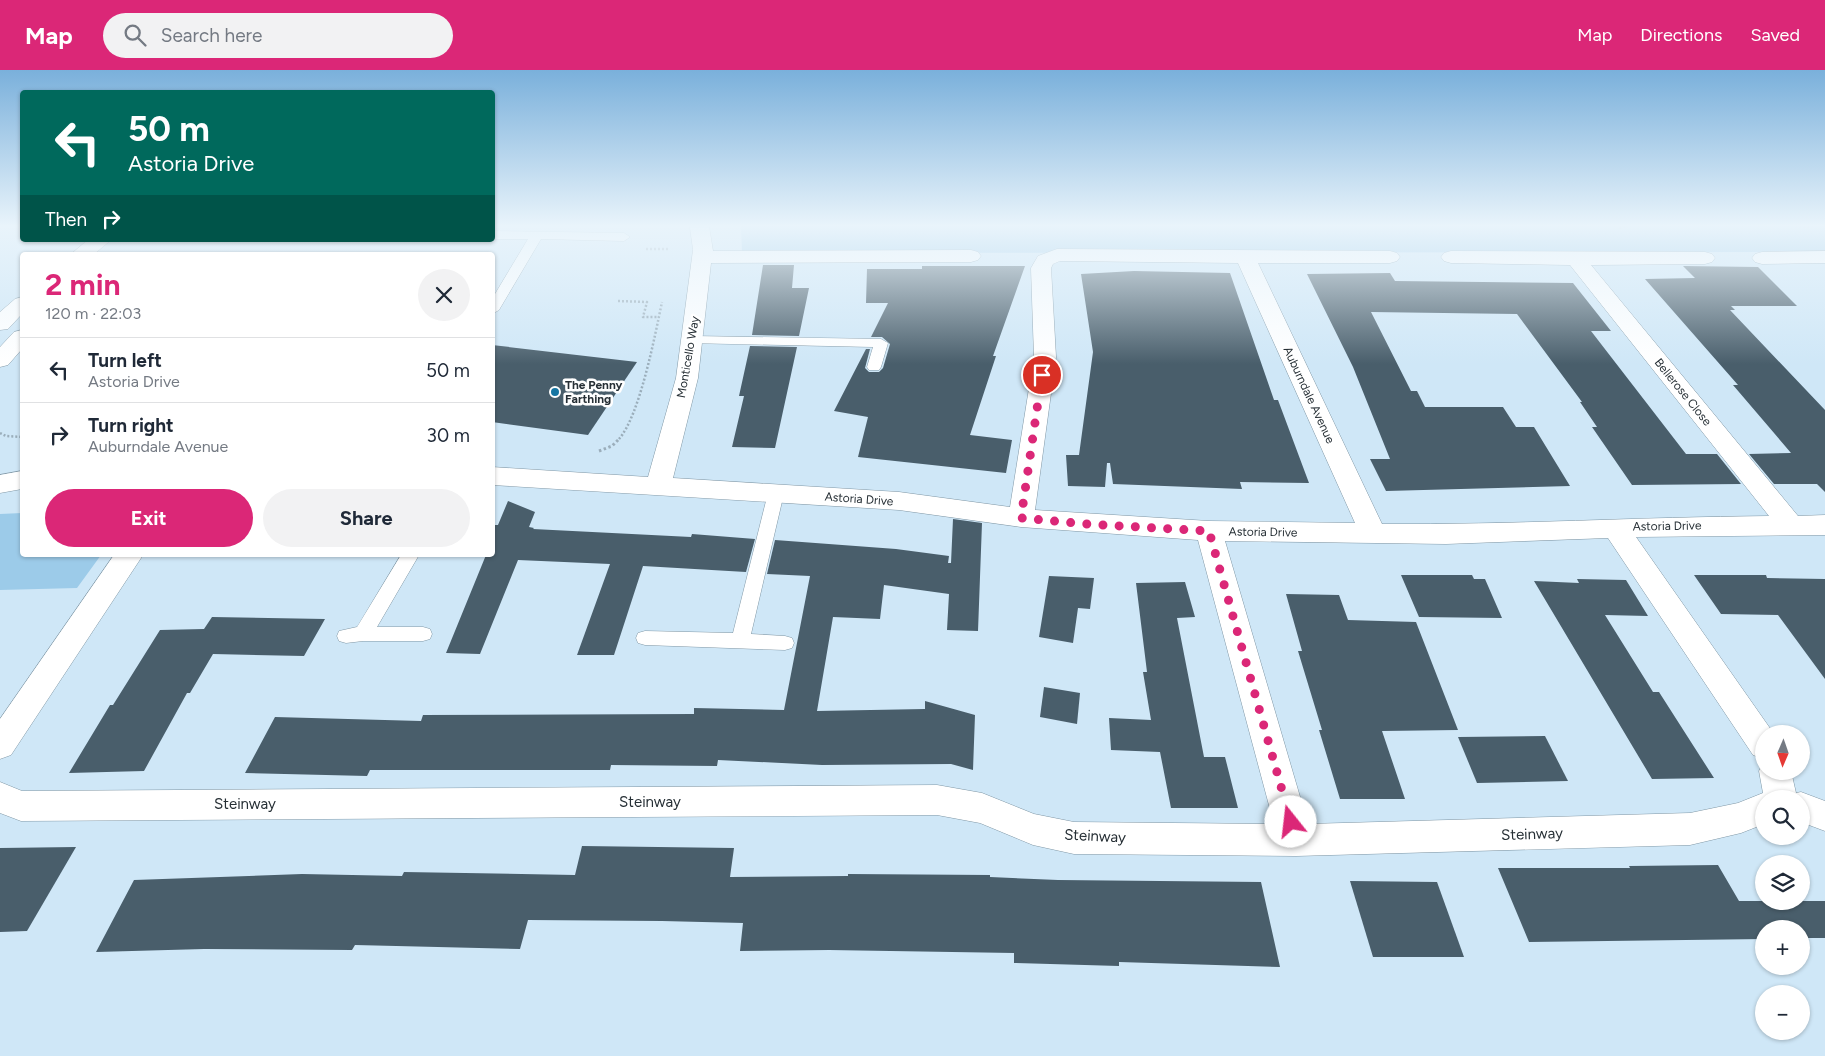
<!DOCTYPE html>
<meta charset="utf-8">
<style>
:root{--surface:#fff;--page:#f2f2f3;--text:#1f2937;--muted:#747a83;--line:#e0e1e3;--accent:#db2777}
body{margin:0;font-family:Figtree,sans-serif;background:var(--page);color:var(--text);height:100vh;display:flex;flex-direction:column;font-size:19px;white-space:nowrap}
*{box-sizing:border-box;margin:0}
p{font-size:16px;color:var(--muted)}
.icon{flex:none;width:28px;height:28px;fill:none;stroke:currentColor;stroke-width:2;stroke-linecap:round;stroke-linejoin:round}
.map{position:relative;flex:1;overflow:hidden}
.side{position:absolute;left:20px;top:182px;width:475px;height:305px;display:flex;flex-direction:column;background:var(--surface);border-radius:5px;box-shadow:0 1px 4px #0004}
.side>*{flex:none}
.hud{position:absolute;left:20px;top:20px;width:475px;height:152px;border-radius:5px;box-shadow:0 1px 4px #0004;background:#00695c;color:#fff;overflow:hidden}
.needle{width:32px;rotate:182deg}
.fabs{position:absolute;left:1755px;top:655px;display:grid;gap:10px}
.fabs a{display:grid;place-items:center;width:55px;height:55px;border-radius:50%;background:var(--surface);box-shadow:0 1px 4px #0004;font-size:25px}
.pin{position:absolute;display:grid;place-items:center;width:42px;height:42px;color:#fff;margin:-21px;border:2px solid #fff;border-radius:50%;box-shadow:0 1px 5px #0007}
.me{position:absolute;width:55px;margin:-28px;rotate:344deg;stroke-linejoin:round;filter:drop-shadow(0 0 4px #0008)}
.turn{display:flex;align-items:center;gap:18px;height:105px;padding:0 25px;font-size:22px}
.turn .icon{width:65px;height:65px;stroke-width:2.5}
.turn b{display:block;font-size:35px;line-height:42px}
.then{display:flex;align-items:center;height:48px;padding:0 25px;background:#0003;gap:10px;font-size:19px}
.round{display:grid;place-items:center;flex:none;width:52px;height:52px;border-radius:26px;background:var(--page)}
.head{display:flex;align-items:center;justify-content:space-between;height:85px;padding:0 25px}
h1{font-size:30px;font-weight:700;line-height:38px;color:var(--accent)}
.action{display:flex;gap:10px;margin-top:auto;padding:10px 25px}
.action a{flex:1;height:58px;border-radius:30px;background:var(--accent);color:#fff;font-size:20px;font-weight:700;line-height:58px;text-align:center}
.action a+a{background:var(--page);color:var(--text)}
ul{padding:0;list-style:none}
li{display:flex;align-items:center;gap:15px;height:65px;padding:0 25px;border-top:1px solid var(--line)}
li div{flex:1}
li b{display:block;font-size:19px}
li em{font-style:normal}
header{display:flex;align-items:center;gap:30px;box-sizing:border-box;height:70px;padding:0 25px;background:var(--accent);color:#fff}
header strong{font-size:24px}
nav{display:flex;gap:28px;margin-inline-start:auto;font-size:18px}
.search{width:350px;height:45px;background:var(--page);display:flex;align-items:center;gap:12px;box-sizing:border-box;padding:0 18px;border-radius:28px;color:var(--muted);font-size:19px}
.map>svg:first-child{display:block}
</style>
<header>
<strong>Map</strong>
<div class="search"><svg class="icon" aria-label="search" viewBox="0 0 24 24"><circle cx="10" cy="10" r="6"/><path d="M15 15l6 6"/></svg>Search here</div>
<nav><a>Map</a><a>Directions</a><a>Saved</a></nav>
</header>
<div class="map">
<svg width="1825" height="986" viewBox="0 0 1825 986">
<rect width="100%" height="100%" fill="#cfe7f7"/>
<!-- green -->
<g fill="#9ccbe9">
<polygon points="741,156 1825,156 1825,182 742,183"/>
<polygon points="22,443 22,485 101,485 77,518 0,520 0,444"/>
</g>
<!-- building -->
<g fill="#495e6b">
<polygon points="763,195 794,195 792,218 809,218 799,266 752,265"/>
<polygon points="922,196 1025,196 993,286 996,286 970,365 1012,370 1006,403 858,387 868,347 834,341 866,279 870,279 865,298 869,302 879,302 883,298 890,274 882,267 871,267 888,233 866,233 867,199 922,199"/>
<polygon points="1683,196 1758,197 1797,236 1731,236 1735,240 1730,240 1825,340 1825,422 1817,414 1774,414 1749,384 1791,383 1733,315 1738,315 1645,209 1695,208"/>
<polygon points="1134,201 1230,203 1274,330 1278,330 1309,413 1240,412 1242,419 1113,414 1110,393 1107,393 1105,417 1068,416 1066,385 1079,385 1093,282 1081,204"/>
<polygon points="1390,203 1395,211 1573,213 1611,261 1591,261 1686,384 1717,384 1741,414 1632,415 1592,357 1597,357 1580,332 1582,332 1517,244 1371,242 1411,321 1417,321 1425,337 1503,337 1516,357 1534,357 1570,416 1386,421 1370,389 1390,389 1353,297 1307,204"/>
<polygon points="492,275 637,292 588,365 492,352"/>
<polygon points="750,276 797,277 775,378 732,377 744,326 739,326"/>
<polygon points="508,431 535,442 529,457 534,458 533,459 691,467 692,464 755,469 746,502 643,496 614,585 577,585 610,494 518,490 480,584 446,583 486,485 492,485 492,455 498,455"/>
<polygon points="953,449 982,453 978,561 947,560 949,524 884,515 880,549 833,547 817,641 925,639 925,631 975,645 973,700 951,694 822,695 718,690 717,696 611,695 610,700 370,700 367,706 245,703 275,647 421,651 423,645 694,644 694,638 784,640 810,506 767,504 775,470 896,479 949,486 948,493 951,493"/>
<polygon points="1401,505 1472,505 1474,509 1485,509 1502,548 1419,547"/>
<polygon points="1694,505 1766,505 1767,508 1825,509 1825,609 1778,545 1721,544"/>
<polygon points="1049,506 1094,508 1090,539 1078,538 1073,573 1039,567"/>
<polygon points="1577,509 1626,510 1648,546 1605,545 1653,622 1659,622 1714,708 1652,709 1534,511 1579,513"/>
<polygon points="1185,512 1195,547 1177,548 1204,687 1225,687 1238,738 1171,738 1160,682 1111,680 1109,648 1151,650 1143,602 1147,602 1136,513"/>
<polygon points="1286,524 1339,525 1348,550 1416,552 1458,660 1382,661 1405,729 1340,729 1319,660 1322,660 1298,581 1302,581"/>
<polygon points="212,547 325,549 304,586 213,584 190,623 187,623 144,701 69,703 110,635 113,635 160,560 204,559"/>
<polygon points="1044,617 1080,623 1077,654 1040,647"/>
<polygon points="1545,666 1568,711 1477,713 1458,667"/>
<polygon points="582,776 734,778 730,807 848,806 848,804 990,805 990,807 1058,810 1261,812 1280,897 1119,892 1119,896 1014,893 1014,883 829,880 740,881 743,853 662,851 528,850 520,879 355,875 352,880 204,879 96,882 134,810 302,804 402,806 404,802 575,805"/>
<polygon points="76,777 27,861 0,862 0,778"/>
<polygon points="1718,795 1739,831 1825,831 1825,868 1801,868 1801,859 1764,859 1764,869 1529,872 1498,798 1630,798 1629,796"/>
<polygon points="1350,811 1437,812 1464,887 1373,887"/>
</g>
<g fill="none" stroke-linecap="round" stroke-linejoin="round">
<defs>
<g id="service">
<polygon points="492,161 624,163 630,167 624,171 541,169 499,240 492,244 492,229 528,169 492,169"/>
<polygon points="692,266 881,269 888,273 881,297 879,300 869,300 867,297 873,277 687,273 685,270 687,267"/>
<polygon points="776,417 782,419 784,423 751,564 785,566 792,568 794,573 792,578 785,580 645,575 638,573 636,568 638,563 645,561 733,563 768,423 770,419"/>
<polygon points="401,485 419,485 377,557 423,557 430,559 432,564 430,569 423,571 363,571 346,573 339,571 337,566 339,561 357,557"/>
</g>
<g id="minor">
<path d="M690 156H709L713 181 971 180 978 182 981 186 978 190 971 192 711 193 698 308 673 408 899 422 1010 437 1034 287 1031 198 1038 186 1057 179 1390 181 1397 183 1400 187 1397 191 1390 193H1258L1382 454C1511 455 1640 447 1769 446L1570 195 1451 193 1444 191 1441 187 1444 183 1451 181 1705 182 1712 184 1715 188 1712 192 1705 194 1591 195 1798 446 1825 445V465L1636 467 1774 664H1764V689L1753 685 1608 468 1446 474 1225 471 1308 754 1690 743 1738 733 1763 723 1759 701 1764 691V701H1791L1796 723 1801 722 1825 731V761L1801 752V729H1764V754L1741 763 1690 775 1296 786 1074 784 1033 775 980 753 937 745 21 751 0 743V712L22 721 937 715 982 723 1034 744 1074 752 1274 754 1198 470 1021 457 899 440 492 415V397L648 407 676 308 693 180ZM1060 191 1238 193 1355 453 1209 451 1035 440 1056 287 1051 198 1053 194Z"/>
<polygon points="1825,181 1825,193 1762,194 1755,192 1752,188 1755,184 1762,182"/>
<polygon points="22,401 22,419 0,423 0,405"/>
<polygon points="114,485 143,485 11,685 0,689 0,649"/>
</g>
<g id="tertiary">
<polygon points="88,170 111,170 93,185 70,185"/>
<polygon points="22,227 22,244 8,259 0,260 0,242 15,229"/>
<polygon points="22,260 22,279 8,295 0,297 0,277 14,262"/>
</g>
</defs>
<!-- service casing -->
<use href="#service" stroke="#8097a5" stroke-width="1"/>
<!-- minor casing -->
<use href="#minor" stroke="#8097a5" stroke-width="1"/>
<!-- tertiary casing -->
<use href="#tertiary" stroke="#8097a5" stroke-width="1"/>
<!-- path-far1 -->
<g stroke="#9baebb" stroke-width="2.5" stroke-dasharray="2 2" stroke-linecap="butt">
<polyline points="1795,156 1809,157"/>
<polyline points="1619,158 1628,156"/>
<polyline points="646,179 670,179"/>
<polyline points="618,231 647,232 643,247 659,247"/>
<polyline points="0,363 6,366 22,367"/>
<path d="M619 369C640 345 655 265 662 232"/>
</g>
<!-- path -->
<polyline stroke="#9baebb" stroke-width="3" stroke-dasharray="2.5 2.5" stroke-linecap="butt" points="599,381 612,376 620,368"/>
<!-- service -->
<use href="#service" fill="#fff" fill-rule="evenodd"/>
<!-- minor -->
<use href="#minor" fill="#fff" fill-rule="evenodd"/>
<!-- tertiary -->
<use href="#tertiary" fill="#fff" fill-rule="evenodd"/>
</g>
<!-- sky -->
<linearGradient id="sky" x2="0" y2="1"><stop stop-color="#7ab0db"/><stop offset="0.53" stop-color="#e9f4fb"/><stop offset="1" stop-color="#e9f4fb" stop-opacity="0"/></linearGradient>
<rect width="1825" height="294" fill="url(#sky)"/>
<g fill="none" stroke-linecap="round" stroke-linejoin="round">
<!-- route -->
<polyline stroke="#db2777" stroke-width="9" stroke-dasharray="0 16.2" points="1042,305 1021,448 1086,454 1209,461 1291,752"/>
</g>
<!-- markers -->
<circle fill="#1675a2" stroke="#fff" stroke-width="2" cx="555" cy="322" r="5"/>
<g text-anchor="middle" stroke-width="5" stroke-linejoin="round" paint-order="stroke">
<!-- street labels -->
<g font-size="12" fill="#262f35" stroke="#fff">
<text transform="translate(688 287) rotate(-80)" y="4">Monticello Way</text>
<text transform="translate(1683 322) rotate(51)" y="4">Bellerose Close</text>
<text transform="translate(1309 325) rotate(65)" y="4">Auburndale Avenue</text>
<text transform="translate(859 429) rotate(4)" y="4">Astoria Drive</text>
<text transform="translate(1667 456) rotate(-1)" y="4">Astoria Drive</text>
<text transform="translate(1263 462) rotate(1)" y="4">Astoria Drive</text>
</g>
<!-- poi labels -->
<g font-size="12" font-weight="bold" fill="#262f35" stroke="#fff" text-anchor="start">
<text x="565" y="319">The Penny<tspan x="565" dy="14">Farthing</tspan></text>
</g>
<!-- near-street labels -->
<g font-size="15" fill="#262f35" stroke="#fff">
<text x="650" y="737">Steinway</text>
<text x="245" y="739">Steinway</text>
<text transform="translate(1532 764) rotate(-2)" y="5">Steinway</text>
<text transform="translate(1095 766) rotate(3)" y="5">Steinway</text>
</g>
</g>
</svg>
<div class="fabs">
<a><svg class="needle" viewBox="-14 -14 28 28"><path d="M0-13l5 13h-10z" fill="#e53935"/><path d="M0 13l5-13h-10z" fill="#747a83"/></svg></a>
<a><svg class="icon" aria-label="search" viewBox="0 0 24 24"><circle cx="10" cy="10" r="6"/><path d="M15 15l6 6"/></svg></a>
<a><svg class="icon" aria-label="layers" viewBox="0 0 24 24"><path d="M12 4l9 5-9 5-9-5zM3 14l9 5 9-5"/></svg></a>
<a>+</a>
<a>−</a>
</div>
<div class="pin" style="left:1042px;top:305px;background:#d93025"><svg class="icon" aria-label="arrive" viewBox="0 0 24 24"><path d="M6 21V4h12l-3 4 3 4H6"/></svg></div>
<svg class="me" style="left:1291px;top:752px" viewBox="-20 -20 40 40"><circle r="19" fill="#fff"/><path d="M0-13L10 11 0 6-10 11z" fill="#db2777"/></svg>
<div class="hud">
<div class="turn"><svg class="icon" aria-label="left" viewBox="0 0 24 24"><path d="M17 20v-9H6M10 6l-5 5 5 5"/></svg><div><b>50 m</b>Astoria Drive</div></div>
<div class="then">Then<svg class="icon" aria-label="right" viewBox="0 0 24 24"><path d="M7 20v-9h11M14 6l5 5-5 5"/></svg></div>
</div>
<section class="side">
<div class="head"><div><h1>2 min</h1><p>120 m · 22:03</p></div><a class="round"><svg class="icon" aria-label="close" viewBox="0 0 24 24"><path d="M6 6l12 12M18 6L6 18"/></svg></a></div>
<ul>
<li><svg class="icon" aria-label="left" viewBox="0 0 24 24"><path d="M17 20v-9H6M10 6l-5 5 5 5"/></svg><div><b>Turn left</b><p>Astoria Drive</p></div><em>50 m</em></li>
<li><svg class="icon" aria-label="right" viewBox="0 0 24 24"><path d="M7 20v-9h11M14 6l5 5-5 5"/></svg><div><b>Turn right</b><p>Auburndale Avenue</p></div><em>30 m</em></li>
</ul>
<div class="action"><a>Exit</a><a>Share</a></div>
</section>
</div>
